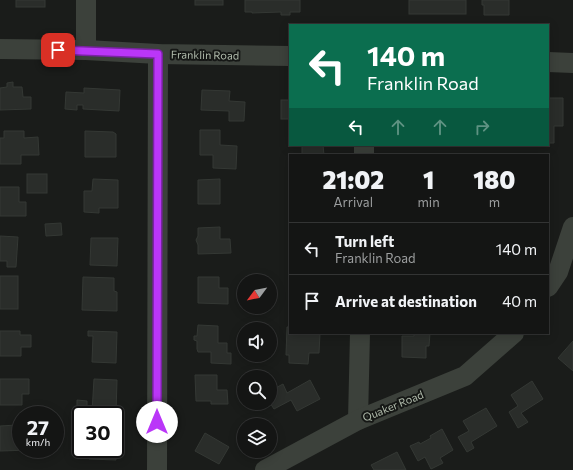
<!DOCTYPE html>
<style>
:root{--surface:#141514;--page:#212222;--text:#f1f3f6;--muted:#9d9fa0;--line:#333434}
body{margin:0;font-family:Commissioner,sans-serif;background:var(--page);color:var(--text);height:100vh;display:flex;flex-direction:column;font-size:15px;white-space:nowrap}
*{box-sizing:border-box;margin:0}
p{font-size:13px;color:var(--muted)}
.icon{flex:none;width:22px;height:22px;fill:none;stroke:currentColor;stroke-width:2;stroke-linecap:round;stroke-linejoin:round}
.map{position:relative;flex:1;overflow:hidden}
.panel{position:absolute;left:289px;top:154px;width:260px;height:180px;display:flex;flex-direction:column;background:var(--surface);border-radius:0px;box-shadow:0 2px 10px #0003,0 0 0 1px var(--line)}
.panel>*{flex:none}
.top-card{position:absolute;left:289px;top:24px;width:260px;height:122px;border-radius:0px;box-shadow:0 2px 10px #0003,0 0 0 1px var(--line);background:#0b6e4f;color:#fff;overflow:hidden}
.needle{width:26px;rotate:238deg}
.controls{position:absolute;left:237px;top:274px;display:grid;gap:8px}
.controls a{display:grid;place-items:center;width:40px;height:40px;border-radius:50%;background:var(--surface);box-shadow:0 2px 10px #0003,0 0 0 1px var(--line);font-size:20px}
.speed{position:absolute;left:12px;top:406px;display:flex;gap:8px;font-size:20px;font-weight:700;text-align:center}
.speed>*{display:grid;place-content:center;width:52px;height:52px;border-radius:50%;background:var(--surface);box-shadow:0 2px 10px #0003,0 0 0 1px var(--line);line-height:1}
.speed small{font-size:10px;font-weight:400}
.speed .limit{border:2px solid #111;border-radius:6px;background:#fff;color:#111}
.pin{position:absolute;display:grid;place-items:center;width:34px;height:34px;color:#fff;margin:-17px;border-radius:8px;box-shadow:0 2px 6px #0006}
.me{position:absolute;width:44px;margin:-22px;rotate:0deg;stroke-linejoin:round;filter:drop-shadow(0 0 3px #0008)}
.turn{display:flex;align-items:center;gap:14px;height:84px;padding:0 12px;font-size:18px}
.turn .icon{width:52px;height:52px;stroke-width:2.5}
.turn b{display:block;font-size:28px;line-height:34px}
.lanes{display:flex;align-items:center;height:38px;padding:0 12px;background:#0003;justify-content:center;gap:20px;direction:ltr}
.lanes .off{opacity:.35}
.eta{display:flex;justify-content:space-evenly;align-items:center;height:68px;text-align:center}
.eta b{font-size:24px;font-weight:800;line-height:28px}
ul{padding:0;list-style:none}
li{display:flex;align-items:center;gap:12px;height:52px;padding:0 12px;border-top:1px solid var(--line)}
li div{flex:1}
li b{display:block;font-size:15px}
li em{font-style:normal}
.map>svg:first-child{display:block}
</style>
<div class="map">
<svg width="573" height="470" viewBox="0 0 573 470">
<rect width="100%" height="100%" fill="#1a1c1a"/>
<!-- building -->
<g fill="#2a2d2a" stroke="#343834">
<rect x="16" y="0" width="29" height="7"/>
<rect x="195" y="0" width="28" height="5"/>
<polygon points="245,0 300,0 300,12 290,12 290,15 281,15 281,12 252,13 252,12 245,12"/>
<rect x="409" y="0" width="57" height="14"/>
<polygon points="482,0 509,0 509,15 484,15 484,5 482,5"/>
<polygon points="13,82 13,87 22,87 23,97 31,97 31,109 0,110 0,88 7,87 7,83"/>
<polygon points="84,88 120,90 119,111 83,109 83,105 77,105 77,110 65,109 66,92 84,93"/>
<polygon points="202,90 230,91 229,101 245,102 244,121 229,121 229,111 201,110"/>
<polygon points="548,98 563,98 563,126 554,126 554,143 548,143"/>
<rect x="281" y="100" width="9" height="19"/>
<polygon points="200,130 220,130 220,145 237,146 236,169 213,168 213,155 200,155"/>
<polygon points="4,131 24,131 24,138 38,137 39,155 21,155 21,164 0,164 0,138 4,138"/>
<polygon points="85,131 113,132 116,134 116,157 85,157"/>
<polygon points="302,145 323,145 324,155 302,155"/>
<rect x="27" y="174" width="20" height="19"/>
<polygon points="93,179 118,180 118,208 99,208 99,213 84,212 84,191 92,191"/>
<polygon points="220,179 220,204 198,204 198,180"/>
<polygon points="0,187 19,187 19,202 26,202 26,216 0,216"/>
<polygon points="61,223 62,235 46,236 45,224"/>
<polygon points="220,227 220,239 230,239 231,253 198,254 198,245 196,240 198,236 198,228"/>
<polygon points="0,236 18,237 16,267 7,267 7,261 0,261"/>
<polygon points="91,238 118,238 117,266 90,265"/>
<rect x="0" y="276" width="18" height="33"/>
<polygon points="83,277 114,278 114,291 117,292 117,311 82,310"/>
<polygon points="198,277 219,277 219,288 228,288 228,304 198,303"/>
<polygon points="198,325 218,326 218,343 227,343 227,353 231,353 231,364 211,363 211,352 198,352 197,349 197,341 194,340 194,336 197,336"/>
<polygon points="287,327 290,327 290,333 320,333 319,353 309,353 308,364 289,363 289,355 286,355"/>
<polygon points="0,331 20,331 20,335 31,335 31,347 21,347 21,356 0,356"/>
<polygon points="88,331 117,332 116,363 92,362 93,336 88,336"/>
<polygon points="414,333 430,333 429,346 426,346 426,358 402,357 402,336 414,336"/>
<polygon points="573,341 573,371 558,358"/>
<polygon points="195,375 217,375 217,390 227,390 228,404 211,404 211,401 196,401"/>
<polygon points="0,379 29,379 29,394 22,394 22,405 0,405"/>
<polygon points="94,379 117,380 116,413 92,412"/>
<polygon points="310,380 320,399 297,411 291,400 274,409 270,403 270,391 283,384 287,393"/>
<polygon points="532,381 543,399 521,413 528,422 518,428 509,412 518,406 511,395"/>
<polygon points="77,400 87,401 87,407 77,407"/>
<polygon points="486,408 497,426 471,442 474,448 467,452 458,437 469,431 463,421"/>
<polygon points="17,425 17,430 21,430 21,449 32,449 32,450 0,451 0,426"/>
<polygon points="115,426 117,426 116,460 89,459 89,449 115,449"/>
<polygon points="442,429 453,450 440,458 443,463 431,469 425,457 418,461 410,446 419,442 420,444 431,438 430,436"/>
<polygon points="205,433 229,447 219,464 195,451"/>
<polygon points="397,452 406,470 374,470 371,465"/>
</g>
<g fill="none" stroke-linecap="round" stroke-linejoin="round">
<!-- minor -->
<g stroke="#3c413b" stroke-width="20">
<polyline points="0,49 86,50 158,54 290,56"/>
<polyline points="86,50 86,0"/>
<polyline points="548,62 573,63"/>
<polyline points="364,155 364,145"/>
<polyline points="548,287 558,272 573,227"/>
<polyline points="358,420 360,333"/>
<polyline points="157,470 158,54"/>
<polyline points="265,470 358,420 465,376 514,333"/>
</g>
</g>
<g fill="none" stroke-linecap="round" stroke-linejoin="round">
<defs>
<polyline id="route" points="58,50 158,54 157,422"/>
</defs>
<!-- route casing -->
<use href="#route" stroke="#7923a1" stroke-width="10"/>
<!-- route -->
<use href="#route" stroke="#ba36f8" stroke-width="7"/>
</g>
<g text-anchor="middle" stroke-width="4" stroke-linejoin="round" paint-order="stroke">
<!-- street labels -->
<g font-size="11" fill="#b1bcac" stroke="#151715">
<text transform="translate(205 55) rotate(1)" y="4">Franklin Road</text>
<text transform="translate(393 406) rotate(-22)" y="4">Quaker Road</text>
</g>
</g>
</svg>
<div class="controls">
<a><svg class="needle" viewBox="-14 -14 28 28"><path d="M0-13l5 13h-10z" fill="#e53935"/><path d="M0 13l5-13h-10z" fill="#9d9fa0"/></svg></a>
<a><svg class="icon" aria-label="sound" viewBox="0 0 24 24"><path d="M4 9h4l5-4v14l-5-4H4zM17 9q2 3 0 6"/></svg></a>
<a><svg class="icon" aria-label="search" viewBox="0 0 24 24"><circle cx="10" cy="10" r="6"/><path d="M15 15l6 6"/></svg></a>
<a><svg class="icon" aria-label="layers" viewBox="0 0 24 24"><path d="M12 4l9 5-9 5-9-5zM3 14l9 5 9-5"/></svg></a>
</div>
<div class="speed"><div>27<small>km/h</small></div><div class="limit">30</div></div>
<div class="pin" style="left:58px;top:50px;background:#d93025"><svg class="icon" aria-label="arrive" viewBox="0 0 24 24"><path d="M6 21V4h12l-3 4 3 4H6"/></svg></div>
<svg class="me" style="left:157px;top:422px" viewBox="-20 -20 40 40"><circle r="19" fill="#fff"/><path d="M0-13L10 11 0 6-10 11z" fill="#ba36f8"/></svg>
<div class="top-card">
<div class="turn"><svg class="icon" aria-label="left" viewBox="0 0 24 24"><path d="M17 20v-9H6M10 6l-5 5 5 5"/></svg><div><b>140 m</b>Franklin Road</div></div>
<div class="lanes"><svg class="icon" aria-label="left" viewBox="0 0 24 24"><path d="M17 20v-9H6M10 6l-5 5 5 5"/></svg><svg class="icon off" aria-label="ahead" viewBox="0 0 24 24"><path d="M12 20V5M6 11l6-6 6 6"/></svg><svg class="icon off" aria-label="ahead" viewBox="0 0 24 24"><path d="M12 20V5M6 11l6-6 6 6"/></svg><svg class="icon off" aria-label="right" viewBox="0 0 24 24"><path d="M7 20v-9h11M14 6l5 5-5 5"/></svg></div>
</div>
<section class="panel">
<div class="eta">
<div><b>21:02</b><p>Arrival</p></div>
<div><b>1</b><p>min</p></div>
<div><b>180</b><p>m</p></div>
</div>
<ul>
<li><svg class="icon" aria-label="left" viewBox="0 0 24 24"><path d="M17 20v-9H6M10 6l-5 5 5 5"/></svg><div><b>Turn left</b><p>Franklin Road</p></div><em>140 m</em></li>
<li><svg class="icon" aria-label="arrive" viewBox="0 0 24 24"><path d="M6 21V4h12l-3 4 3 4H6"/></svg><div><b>Arrive at destination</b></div><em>40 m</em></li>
</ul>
</section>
</div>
